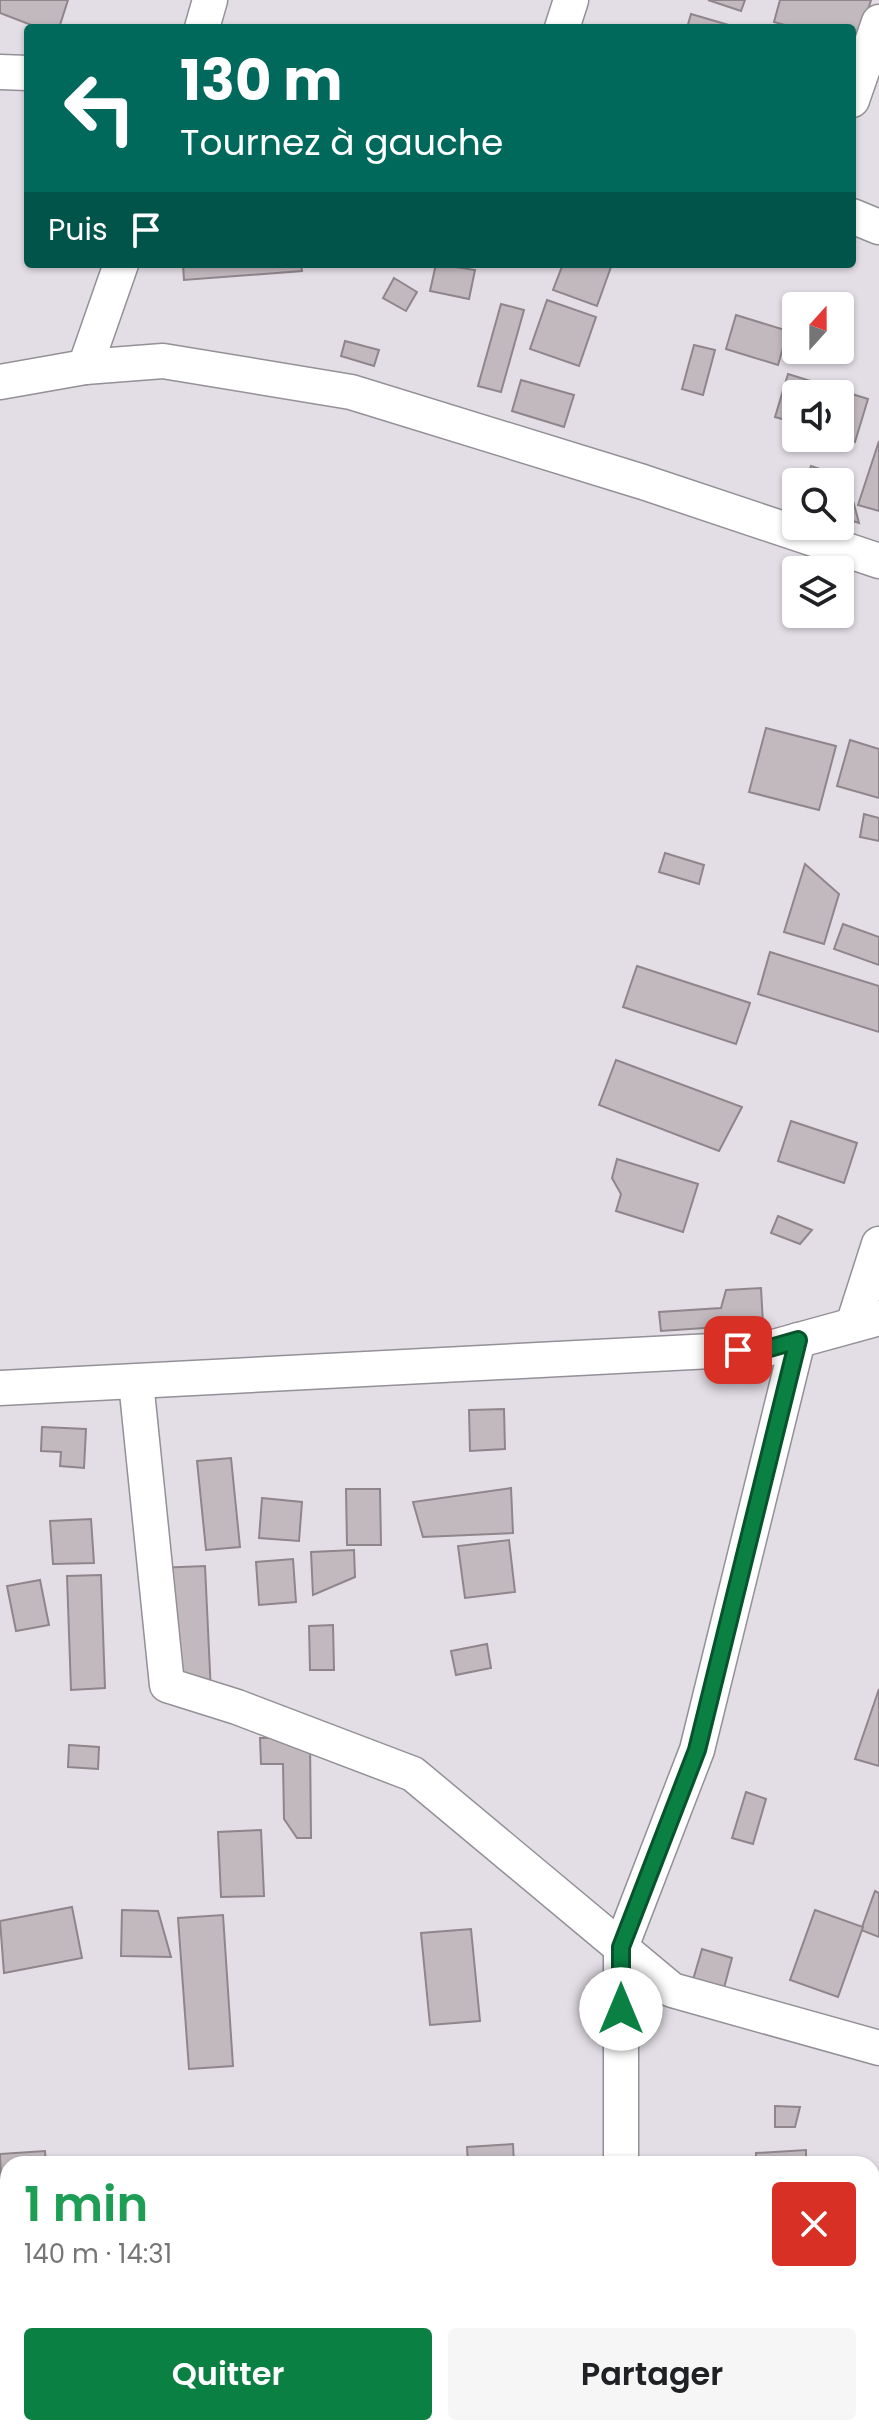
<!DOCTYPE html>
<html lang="fr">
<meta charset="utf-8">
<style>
:root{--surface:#fff;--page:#f6f6f6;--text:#202124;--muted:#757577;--accent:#0b8043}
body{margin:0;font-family:Poppins,sans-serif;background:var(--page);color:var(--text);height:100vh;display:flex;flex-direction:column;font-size:30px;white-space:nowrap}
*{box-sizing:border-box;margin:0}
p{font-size:26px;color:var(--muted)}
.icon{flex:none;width:44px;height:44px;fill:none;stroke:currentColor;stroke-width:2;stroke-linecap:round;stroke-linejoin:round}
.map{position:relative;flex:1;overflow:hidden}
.sheet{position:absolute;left:0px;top:2156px;width:880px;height:280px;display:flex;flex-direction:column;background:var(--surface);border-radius:24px 24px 0 0;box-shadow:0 2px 6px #0004}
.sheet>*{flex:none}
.hud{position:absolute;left:24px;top:24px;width:832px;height:244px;border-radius:8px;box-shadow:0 2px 6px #0004;background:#00695c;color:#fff;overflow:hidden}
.needle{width:52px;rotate:21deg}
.controls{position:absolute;left:782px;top:292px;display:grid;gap:16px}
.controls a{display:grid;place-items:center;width:72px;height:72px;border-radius:8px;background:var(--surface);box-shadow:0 2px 6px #0004;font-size:40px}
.pin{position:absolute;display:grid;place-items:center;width:68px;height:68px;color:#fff;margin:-34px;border-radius:16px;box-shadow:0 4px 12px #0006}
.me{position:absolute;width:88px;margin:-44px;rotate:0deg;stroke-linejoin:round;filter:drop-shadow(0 0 6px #0008)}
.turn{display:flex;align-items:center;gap:28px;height:168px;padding:0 24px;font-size:36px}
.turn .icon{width:104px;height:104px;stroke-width:2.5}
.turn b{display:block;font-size:56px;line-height:68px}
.then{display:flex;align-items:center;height:76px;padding:0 24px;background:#0003;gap:16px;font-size:30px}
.round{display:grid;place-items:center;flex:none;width:84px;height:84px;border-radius:8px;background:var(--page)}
.headline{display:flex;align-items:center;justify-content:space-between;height:136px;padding:0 24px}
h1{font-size:48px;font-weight:600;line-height:60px;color:#1e9e55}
.cta{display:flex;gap:16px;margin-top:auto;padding:16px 24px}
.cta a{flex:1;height:92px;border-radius:8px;background:var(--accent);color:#fff;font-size:32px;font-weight:600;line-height:92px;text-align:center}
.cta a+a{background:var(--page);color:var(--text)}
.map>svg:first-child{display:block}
</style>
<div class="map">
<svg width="879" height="2436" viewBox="0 0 879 2436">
<rect width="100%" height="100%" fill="#e3dee6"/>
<!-- building -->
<g fill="#c2b9be" stroke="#8f868b" stroke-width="2">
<polygon points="0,0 68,0 59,28 39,28 0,13"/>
<polygon points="708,0 745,0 741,11"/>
<polygon points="780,0 871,0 858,45 852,44 852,28 796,28 774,22"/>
<polygon points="691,14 739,28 687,28"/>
<polygon points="183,264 301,264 302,271 184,280"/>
<polygon points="436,264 475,270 469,299 430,291"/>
<polygon points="563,264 612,264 597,306 553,290"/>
<polygon points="394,278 417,292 406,311 383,298"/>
<polygon points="547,300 596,317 579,366 530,349"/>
<polygon points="501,304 524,310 501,392 478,386"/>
<polygon points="736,315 788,331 778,365 726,349"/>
<polygon points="345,341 379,350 374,366 341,356"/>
<polygon points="694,345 715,350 703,395 682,389"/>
<polygon points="788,374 868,399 855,442 840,437 840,394 796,394 796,423 775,417"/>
<polygon points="521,380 574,395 564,427 512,411"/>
<polygon points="879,441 879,511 858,505"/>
<polygon points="811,466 847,478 859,523 840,517 840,482 805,482"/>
<polygon points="766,728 836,746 819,810 749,792"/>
<polygon points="850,740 879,749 879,798 837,786"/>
<polygon points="864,814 879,818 879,841 860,837"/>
<polygon points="665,853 704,865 699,884 659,872"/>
<polygon points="805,864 839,894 824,944 784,932"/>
<polygon points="843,924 879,937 879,965 834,949"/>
<polygon points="770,952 879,986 879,1032 758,994"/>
<polygon points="637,966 750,1003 736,1044 623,1007"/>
<polygon points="616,1060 742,1107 719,1151 599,1105"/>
<polygon points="791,1121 857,1143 844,1183 778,1161"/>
<polygon points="617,1159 698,1184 683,1232 616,1211 621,1194 612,1178"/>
<polygon points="778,1216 812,1230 800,1244 771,1233"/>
<polygon points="761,1288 763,1324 661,1331 659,1312 721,1308 726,1290"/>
<polygon points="504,1409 505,1449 470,1451 469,1410"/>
<polygon points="42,1427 86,1429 84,1468 60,1466 61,1452 41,1451"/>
<polygon points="231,1458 240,1547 206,1550 197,1461"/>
<polygon points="511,1488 513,1533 423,1537 413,1502"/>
<polygon points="346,1489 380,1489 381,1545 347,1545"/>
<polygon points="262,1498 302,1502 299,1541 259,1538"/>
<polygon points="91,1519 94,1563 53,1564 50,1521"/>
<polygon points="509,1540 515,1592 465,1598 458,1546"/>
<polygon points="354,1550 355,1577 313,1595 311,1552"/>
<polygon points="293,1559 296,1602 259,1605 256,1562"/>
<polygon points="205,1566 211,1693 163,1695 157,1568"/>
<polygon points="101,1575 105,1688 71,1690 67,1576"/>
<polygon points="40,1580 49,1625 16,1631 7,1586"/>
<polygon points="333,1625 334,1670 310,1670 309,1626"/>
<polygon points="487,1644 491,1668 456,1675 451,1651"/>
<polygon points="879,1689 879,1766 855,1759"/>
<polygon points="260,1738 310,1738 311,1838 297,1838 284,1819 283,1764 261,1764"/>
<polygon points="69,1745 99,1747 98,1769 68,1767"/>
<polygon points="746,1792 766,1799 753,1844 732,1838"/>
<polygon points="261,1830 264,1896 221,1897 218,1832"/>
<polygon points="875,1891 879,1893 879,1937 861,1930"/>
<polygon points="72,1907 82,1958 4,1973 0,1921"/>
<polygon points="122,1910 158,1911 171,1957 121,1956"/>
<polygon points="815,1910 863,1927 838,1997 790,1980"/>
<polygon points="223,1915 233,2066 189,2069 178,1918"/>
<polygon points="471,1929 480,2021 430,2025 421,1933"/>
<polygon points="702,1949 732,1958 721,1999 690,1990"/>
<polygon points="775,2106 800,2107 795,2127 775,2127"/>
<polygon points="513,2144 514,2164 468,2164 467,2147"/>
<polygon points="806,2150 806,2164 756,2164 756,2153"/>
<polygon points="45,2151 46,2164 8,2164 6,2286 0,2154"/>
<polygon points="872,2318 875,2318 878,2368 872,2368"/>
<polygon points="765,2428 814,2428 814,2436 766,2436"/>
</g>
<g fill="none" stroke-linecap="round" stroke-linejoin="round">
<defs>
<g id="minor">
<polyline points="202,28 210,0"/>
<polyline points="562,28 571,0"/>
<polyline points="0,72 28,73"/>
<polyline points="852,100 879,22"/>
<polyline points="852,216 879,227"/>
<polyline points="85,367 121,264"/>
<polyline points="0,382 85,367 163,361 351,392 643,482 879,561"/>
<polyline points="853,1325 879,1244"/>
<polyline points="136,1382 167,1685 237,1707 413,1774 672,1990 879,2048"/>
<polyline points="0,1388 770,1348 879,1318"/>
<polyline points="621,2164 621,1947 697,1750 798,1340"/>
<polyline points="622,2428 622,2436"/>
</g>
</defs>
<!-- minor casing -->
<use href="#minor" stroke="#949097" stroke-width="37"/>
<!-- minor -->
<use href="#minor" stroke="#fff" stroke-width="34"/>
</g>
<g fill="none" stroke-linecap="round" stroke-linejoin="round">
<defs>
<polyline id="route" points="621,2009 621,1947 697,1750 798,1340 770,1348 738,1350"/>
</defs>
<!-- route casing -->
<use href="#route" stroke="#07532c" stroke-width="20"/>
<!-- route -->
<use href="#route" stroke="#0b8043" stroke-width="14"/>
</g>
</svg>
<div class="controls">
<a><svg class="needle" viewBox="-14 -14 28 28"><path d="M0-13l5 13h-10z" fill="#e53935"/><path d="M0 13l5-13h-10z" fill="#757577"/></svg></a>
<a><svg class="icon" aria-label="sound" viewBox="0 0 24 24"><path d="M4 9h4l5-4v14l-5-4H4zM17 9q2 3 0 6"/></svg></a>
<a><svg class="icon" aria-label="search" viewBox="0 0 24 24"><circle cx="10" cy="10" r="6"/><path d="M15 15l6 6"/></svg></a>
<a><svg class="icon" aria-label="layers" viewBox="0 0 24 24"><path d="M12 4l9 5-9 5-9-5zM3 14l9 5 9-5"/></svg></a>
</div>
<div class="pin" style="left:738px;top:1350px;background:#d93025"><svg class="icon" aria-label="arrive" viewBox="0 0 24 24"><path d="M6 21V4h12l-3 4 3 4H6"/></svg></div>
<svg class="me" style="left:621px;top:2009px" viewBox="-20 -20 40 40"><circle r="19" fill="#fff"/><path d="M0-13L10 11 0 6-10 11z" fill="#0b8043"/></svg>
<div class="hud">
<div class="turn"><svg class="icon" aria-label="left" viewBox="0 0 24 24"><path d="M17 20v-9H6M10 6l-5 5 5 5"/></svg><div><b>130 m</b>Tournez à gauche</div></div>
<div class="then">Puis<svg class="icon" aria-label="arrive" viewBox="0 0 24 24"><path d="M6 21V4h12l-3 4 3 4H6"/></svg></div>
</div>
<section class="sheet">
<div class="headline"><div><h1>1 min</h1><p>140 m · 14:31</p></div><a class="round" style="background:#d93025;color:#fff"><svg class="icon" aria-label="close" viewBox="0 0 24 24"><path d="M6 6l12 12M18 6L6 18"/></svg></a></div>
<div class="cta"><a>Quitter</a><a>Partager</a></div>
</section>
</div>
